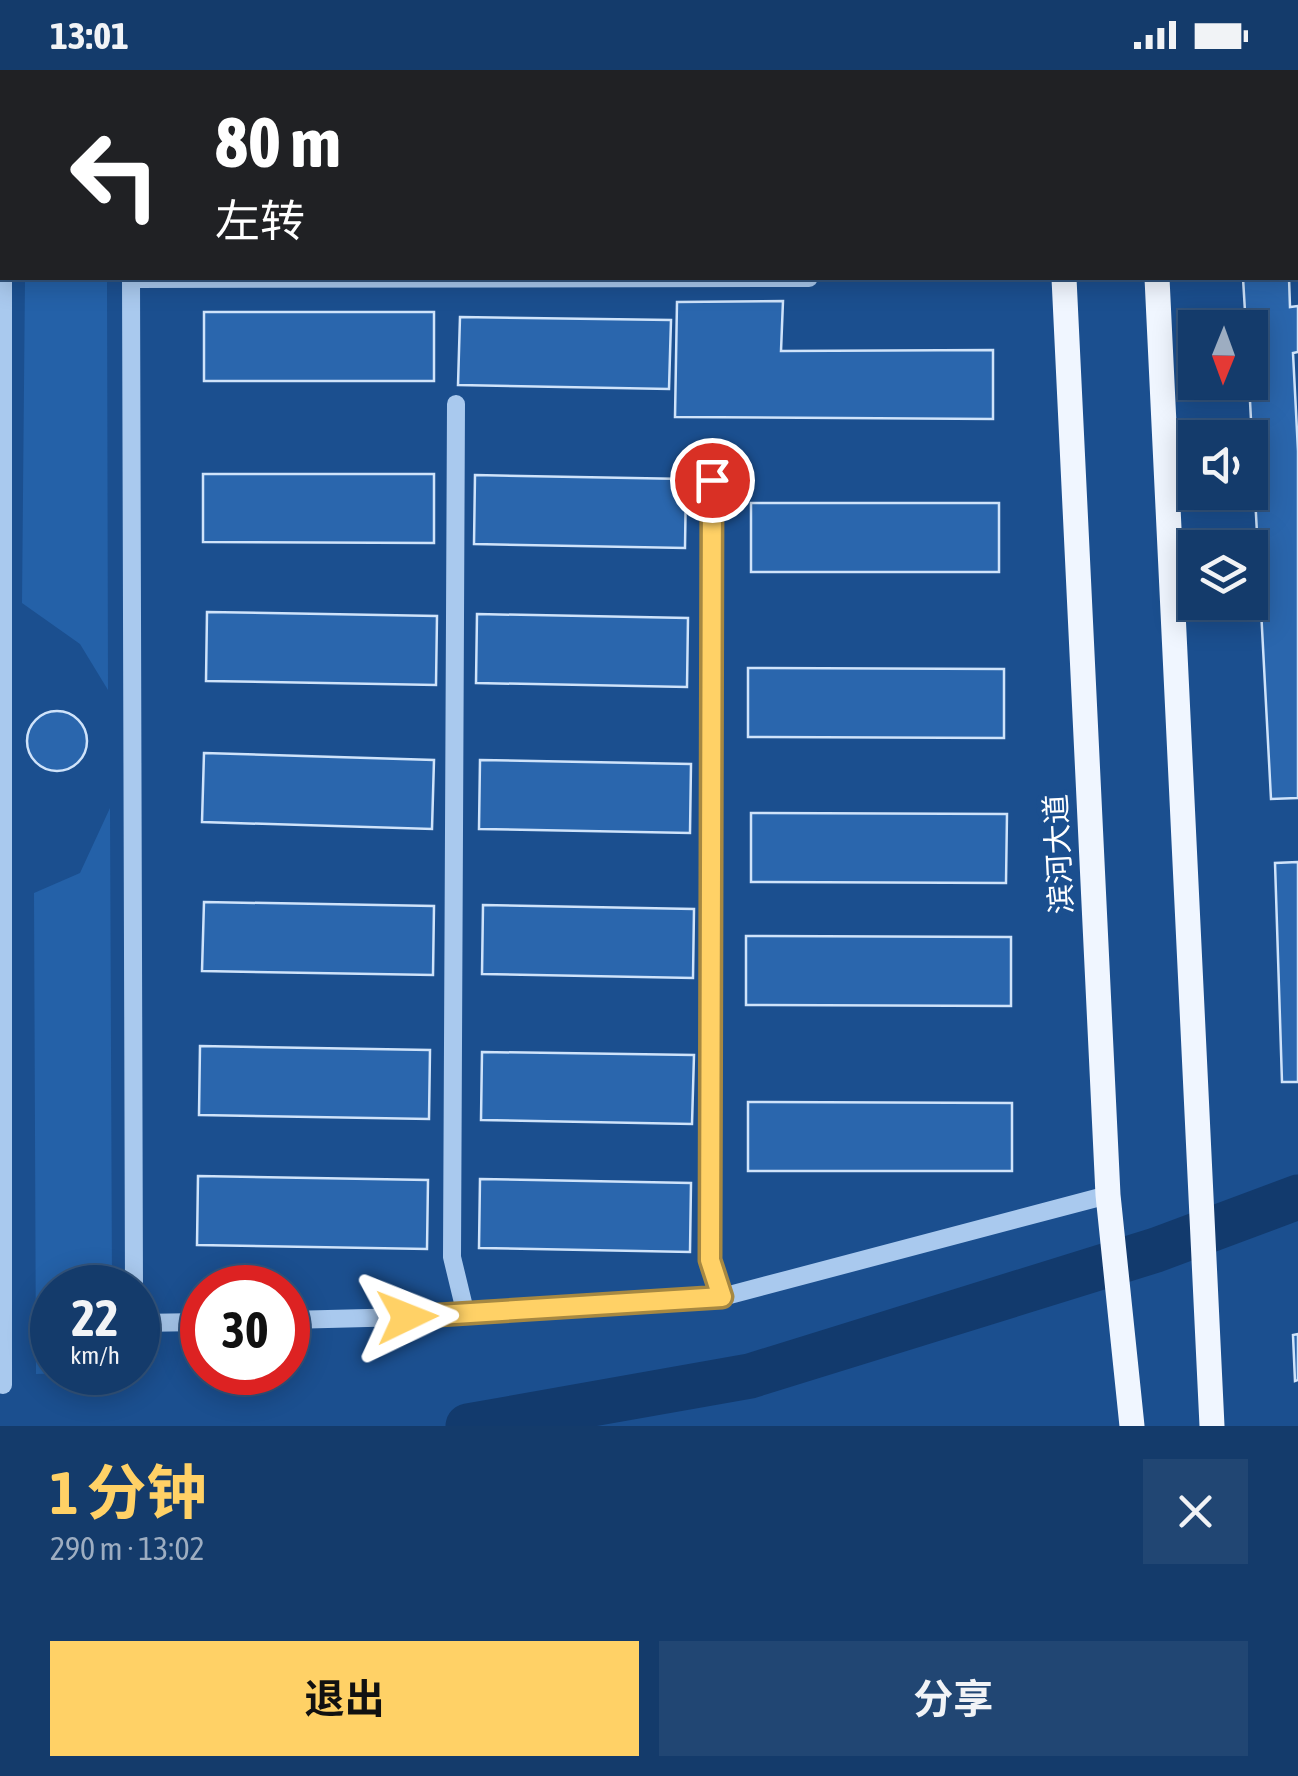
<!DOCTYPE html>
<html lang="zh">
<meta charset="utf-8">
<style>
:root{--surface:#143b6b;--page:#214673;--text:#f1f3f6;--muted:#9dadc1;--line:#33557e;--accent:#ffd166}
body{margin:0;font-family:"Asap Condensed","Noto Sans SC",sans-serif;background:var(--page);color:var(--text);height:100vh;display:flex;flex-direction:column;font-size:38px;white-space:nowrap}
*{box-sizing:border-box;margin:0}
p{font-size:32px;color:var(--muted)}
.icon{flex:none;width:55px;height:55px;fill:none;stroke:currentColor;stroke-width:2;stroke-linecap:round;stroke-linejoin:round}
.map{position:relative;height:1356px;overflow:hidden}
.panel{display:flex;flex-direction:column;background:var(--surface);flex:1}
.panel>*{flex:none}
.banner{position:absolute;left:0px;top:0px;width:1300px;height:210px;box-shadow:0 5px 25px #0003,0 0 0 2px var(--line);background:#202124;color:#fff;overflow:hidden}
.needle{width:65px;rotate:181deg}
.fabs{position:absolute;left:1178px;top:240px;display:grid;gap:20px}
.fabs a{display:grid;place-items:center;width:90px;height:90px;border-radius:0px;background:var(--surface);box-shadow:0 5px 25px #0003,0 0 0 2px var(--line);font-size:50px}
.speed{position:absolute;left:30px;top:1195px;display:flex;gap:20px;font-size:50px;font-weight:700;text-align:center}
.speed>*{display:grid;place-content:center;width:130px;height:130px;border-radius:50%;background:var(--surface);box-shadow:0 5px 25px #0003,0 0 0 2px var(--line);line-height:1}
.speed small{font-size:25px;font-weight:400}
.speed .limit{border:15px solid #d22;background:#fff;color:#111}
.pin{position:absolute;display:grid;place-items:center;width:85px;height:85px;color:#fff;margin:-42px;border:5px solid #fff;border-radius:50%;box-shadow:0 2px 10px #0007}
.me{position:absolute;width:110px;margin:-55px;rotate:88deg;stroke-linejoin:round;filter:drop-shadow(0 0 8px #0008)}
.turn{display:flex;align-items:center;gap:35px;height:210px;padding:0 50px;font-size:45px}
.turn .icon{width:130px;height:130px;stroke-width:2.5}
.turn b{display:block;font-size:70px;line-height:85px}
.round{display:grid;place-items:center;flex:none;width:105px;height:105px;border-radius:0px;background:var(--page)}
.overview{display:flex;align-items:center;justify-content:space-between;height:170px;padding:0 50px}
h1{font-size:60px;font-weight:700;line-height:75px;color:var(--accent)}
.primary-button{display:flex;gap:20px;margin-top:auto;padding:20px 50px}
.primary-button a{flex:1;height:115px;border-radius:0px;background:var(--accent);color:#111;font-size:40px;font-weight:700;line-height:115px;text-align:center}
.primary-button a+a{background:var(--page);color:var(--text)}
.status{display:flex;justify-content:space-between;align-items:center;height:70px;padding:0 50px;background:var(--surface);direction:ltr}
.status svg{height:28px;fill:currentColor}
.map>svg:first-child{display:block}
</style>
<div class="status"><b>13:01</b><svg viewBox="0 0 49 12"><path d="M0 12V9h3v3zM5 12V6h3v6zM10 12V3h3v9zM15 12V0h3v12zM26 1h20v11H26zM47 4h2v5h-2z"/></svg></div>
<div class="map">
<svg width="1298" height="1356" viewBox="0 0 1298 1356">
<rect width="100%" height="100%" fill="#1b4f8f"/>
<!-- green -->
<g fill="#2461a8">
<polygon points="25,208 107,208 108,620 80,574 22,533"/>
<polygon points="110,738 112,1217 52,1218 52,1302 74,1303 36,1304 34,823 80,803"/>
</g>
<g fill="none" stroke-linecap="round" stroke-linejoin="round">
<!-- river -->
<polyline stroke="#123a6d" stroke-width="45" points="468,1356 750,1306 1156,1180 1298,1127"/>
</g>
<!-- building -->
<g fill="#2a66ad" stroke="#cfe3fa" stroke-width="2.5">
<polygon points="1243,208 1289,208 1290,237 1298,236 1298,282 1293,283 1298,381 1298,728 1271,729 1249,312 1250,258 1246,258"/>
<polygon points="783,231 781,281 993,280 993,349 675,347 677,232"/>
<rect x="204" y="242" width="230" height="69"/>
<polygon points="460,247 671,250 669,319 458,315"/>
<polygon points="203,404 434,404 434,473 203,472"/>
<polygon points="475,405 686,409 685,478 474,474"/>
<rect x="751" y="433" width="248" height="69"/>
<polygon points="207,542 437,546 436,615 206,611"/>
<polygon points="477,544 688,548 687,617 476,613"/>
<polygon points="748,598 1004,599 1004,668 748,667"/>
<circle cx="57" cy="671" r="30"/>
<polygon points="204,683 434,690 432,759 202,752"/>
<polygon points="480,690 691,694 690,763 479,759"/>
<polygon points="751,743 1007,744 1006,813 751,812"/>
<polygon points="1298,792 1298,1012 1282,1012 1275,793"/>
<polygon points="204,832 434,836 433,905 202,901"/>
<polygon points="483,835 694,839 693,908 482,904"/>
<polygon points="746,866 1011,867 1011,936 746,935"/>
<polygon points="200,976 430,980 429,1049 199,1045"/>
<polygon points="482,982 694,985 692,1054 481,1050"/>
<polygon points="748,1032 1012,1033 1012,1101 748,1101"/>
<polygon points="198,1106 428,1110 427,1179 197,1175"/>
<polygon points="480,1109 691,1113 690,1182 479,1178"/>
<polygon points="1298,1264 1298,1310 1295,1311 1293,1265"/>
</g>
<g fill="none" stroke-linecap="round" stroke-linejoin="round">
<!-- minor -->
<g stroke="#a9c9ee" stroke-width="18">
<polyline points="3,0 3,2"/>
<polyline points="130,0 130,2"/>
<polyline points="454,0 454,2"/>
<polyline points="720,0 720,2"/>
<polyline points="3,208 3,1315"/>
<polyline points="131,208 134,1218"/>
<polyline points="131,209 809,208"/>
<polyline points="456,334 452,1187 466,1245"/>
<polyline points="711,411 710,1190 722,1227"/>
<polyline points="288,1250 447,1246 722,1227 1108,1125"/>
<polyline points="138,1253 202,1252"/>
</g>
<!-- major -->
<g stroke="#f0f6ff" stroke-width="25">
<polyline points="1055,0 1055,2"/>
<polyline points="1147,0 1148,2"/>
<polyline points="1064,208 1108,1125 1132,1356"/>
<polyline points="1157,208 1212,1356"/>
</g>
</g>
<g fill="none" stroke-linecap="round" stroke-linejoin="round">
<defs>
<polyline id="route" points="407,1247 722,1227 710,1190 712,410"/>
</defs>
<!-- route casing -->
<use href="#route" stroke="#a68842" stroke-width="25"/>
<!-- route -->
<use href="#route" stroke="#ffd166" stroke-width="18"/>
</g>
<g text-anchor="middle" stroke-width="10" stroke-linejoin="round" paint-order="stroke">
<!-- street labels -->
<g font-size="30" fill="#fff" stroke="#1b4f8f">
<text transform="translate(1059 784) rotate(-93)" y="10">滨河大道</text>
</g>
</g>
</svg>
<div class="fabs">
<a><svg class="needle" viewBox="-14 -14 28 28"><path d="M0-13l5 13h-10z" fill="#e53935"/><path d="M0 13l5-13h-10z" fill="#9dadc1"/></svg></a>
<a><svg class="icon" aria-label="sound" viewBox="0 0 24 24"><path d="M4 9h4l5-4v14l-5-4H4zM17 9q2 3 0 6"/></svg></a>
<a><svg class="icon" aria-label="layers" viewBox="0 0 24 24"><path d="M12 4l9 5-9 5-9-5zM3 14l9 5 9-5"/></svg></a>
</div>
<div class="speed"><div>22<small>km/h</small></div><div class="limit">30</div></div>
<div class="pin" style="left:712px;top:410px;background:#d93025"><svg class="icon" aria-label="arrive" viewBox="0 0 24 24"><path d="M6 21V4h12l-3 4 3 4H6"/></svg></div>
<svg class="me" style="left:407px;top:1247px" viewBox="-20 -20 40 40"><path d="M0-17L14 15 0 8-14 15z" fill="#ffd166" stroke="#fff" stroke-width="4"/></svg>
<div class="banner">
<div class="turn"><svg class="icon" aria-label="left" viewBox="0 0 24 24"><path d="M17 20v-9H6M10 6l-5 5 5 5"/></svg><div><b>80 m</b>左转</div></div>
</div>
</div>
<section class="panel">
<div class="overview"><div><h1>1 分钟</h1><p>290 m · 13:02</p></div><a class="round"><svg class="icon" aria-label="close" viewBox="0 0 24 24"><path d="M6 6l12 12M18 6L6 18"/></svg></a></div>
<div class="primary-button"><a>退出</a><a>分享</a></div>
</section>
